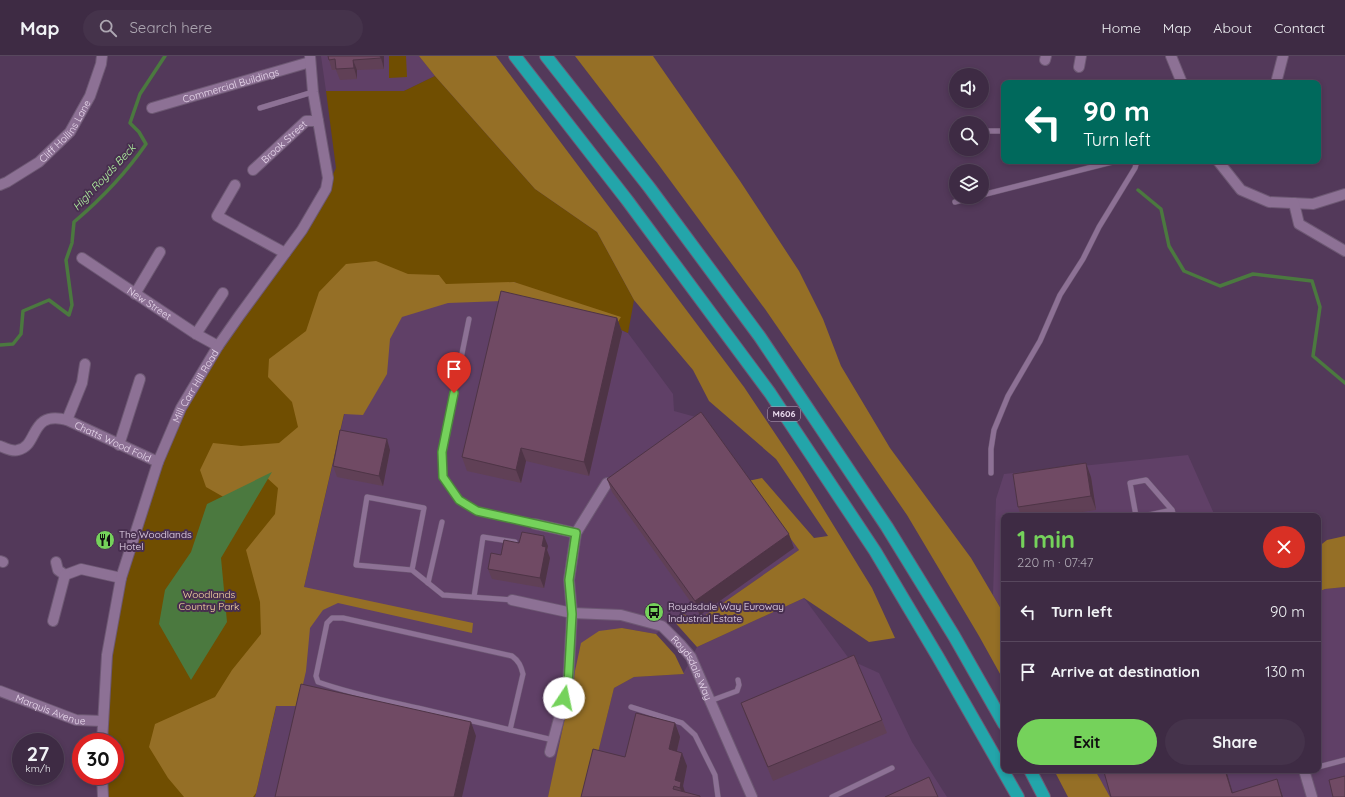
<!DOCTYPE html>
<meta charset="utf-8">
<style>
:root{--surface:#3e2b44;--page:#45334b;--text:#f1f3f6;--muted:#ada7b2;--line:#57475d;--accent:#75d25b}
body{margin:0;font-family:Quicksand,sans-serif;background:var(--page);color:var(--text);height:100vh;display:flex;flex-direction:column;font-size:15px;white-space:nowrap}
*{box-sizing:border-box;margin:0}
p{font-size:13px;color:var(--muted)}
.icon{flex:none;width:22px;height:22px;fill:none;stroke:currentColor;stroke-width:2;stroke-linecap:round;stroke-linejoin:round}
.map{position:relative;flex:1;overflow:hidden}
.panel{position:absolute;left:1001px;top:457px;width:320px;height:260px;display:flex;flex-direction:column;background:var(--surface);border-radius:8px;box-shadow:0 2px 6px #0003,0 0 0 1px var(--line)}
.panel>*{flex:none}
.top-card{position:absolute;left:1001px;top:24px;width:320px;height:84px;border-radius:8px;box-shadow:0 2px 6px #0003,0 0 0 1px var(--line);background:#00695c;color:#fff;overflow:hidden}
.fabs{position:absolute;left:949px;top:12px;display:grid;gap:8px}
.fabs a{display:grid;place-items:center;width:40px;height:40px;border-radius:50%;background:var(--surface);box-shadow:0 2px 6px #0003,0 0 0 1px var(--line);font-size:20px}
.speed{position:absolute;left:12px;top:677px;display:flex;gap:8px;font-size:20px;font-weight:700;text-align:center}
.speed>*{display:grid;place-content:center;width:52px;height:52px;border-radius:50%;background:var(--surface);box-shadow:0 2px 6px #0003,0 0 0 1px var(--line);line-height:1}
.speed small{font-size:10px;font-weight:400}
.speed .limit{border:6px solid #d22;background:#fff;color:#111}
.pin{position:absolute;display:grid;place-items:center;width:34px;height:34px;color:#fff;margin:-41px -17px;border-radius:50% 50% 50% 0;rotate:-45deg;box-shadow:0 0 4px #0007}
.pin .icon{rotate:45deg}
.me{position:absolute;width:44px;margin:-22px;rotate:11deg;stroke-linejoin:round;filter:drop-shadow(0 0 3px #0008)}
.turn{display:flex;align-items:center;gap:14px;height:84px;padding:0 16px;font-size:18px}
.turn .icon{width:52px;height:52px;stroke-width:2.5}
.turn b{display:block;font-size:28px;line-height:34px}
.round{display:grid;place-items:center;flex:none;width:42px;height:42px;border-radius:21px;background:var(--page)}
.head{display:flex;align-items:center;justify-content:space-between;height:68px;padding:0 16px}
h1{font-size:24px;font-weight:800;line-height:30px;color:var(--accent)}
.cta{display:flex;gap:8px;margin-top:auto;padding:8px 16px}
.cta a{flex:1;height:46px;border-radius:24px;background:var(--accent);color:#111;font-size:16px;font-weight:800;line-height:46px;text-align:center}
.cta a+a{background:var(--page);color:var(--text)}
ul{padding:0;list-style:none}
li{display:flex;align-items:center;gap:12px;height:60px;padding:0 16px;border-top:1px solid var(--line)}
li div{flex:1}
li b{display:block;font-size:15px}
li em{font-style:normal}
header{display:flex;align-items:center;gap:24px;box-sizing:border-box;height:56px;padding:0 20px;background:var(--surface);border-bottom:1px solid var(--line)}
header strong{font-size:19px}
nav{display:flex;gap:22px;margin-inline-start:auto;font-size:14px}
.search{width:280px;height:36px;background:var(--page);display:flex;align-items:center;gap:10px;box-sizing:border-box;padding:0 14px;border-radius:22px;color:var(--muted);font-size:15px}
.map>svg:first-child{display:block}
</style>
<header>
<strong>Map</strong>
<div class="search"><svg class="icon" aria-label="search" viewBox="0 0 24 24"><circle cx="10" cy="10" r="6"/><path d="M15 15l6 6"/></svg>Search here</div>
<nav><a>Home</a><a>Map</a><a>About</a><a>Contact</a></nav>
</header>
<div class="map">
<svg width="1345" height="741" viewBox="0 0 1345 741">
<rect width="100%" height="100%" fill="#53395a"/>
<!-- built -->
<g fill="#604067">
<polygon points="321,0 419,0 435,20 404,35 326,35"/>
<polygon points="514,226 628,277 673,338 674,355 703,363 799,494 700,563 682,558 672,563 656,578 622,572 554,716 548,741 255,741 365,270"/>
<polygon points="1188,399 1215,460 1004,460 1004,558 993,539 996,443 1004,418"/>
<polygon points="1345,531 1345,741 1110,741 1095,714 1318,714 1318,536 1325,533"/>
<polygon points="804,542 850,604 879,617 912,686 947,741 587,741 614,632 634,621 683,618 697,591"/>
</g>
<!-- green -->
<g fill="#704e01">
<polygon points="389,0 406,0 407,21 389,22"/>
<polygon points="435,20 535,133 597,176 634,244 628,277 514,226 386,254 344,357 255,741 103,741 102,720 115,720 115,686 102,686 121,522 181,352 326,133 336,112 326,35 404,35"/>
</g>
<!-- forest -->
<g fill="#956f26">
<polygon points="419,0 496,0 744,331 802,418 872,532 895,582 869,586 804,542 697,591 672,563 682,558 700,563 799,494 748,425 762,422 814,482 828,480 776,403 709,345 693,314 634,244 597,176 535,133 435,20"/>
<polygon points="575,0 653,0 740,125 799,215 823,263 841,310 890,392 971,502 1004,558 1004,625 979,580 907,459 765,253 658,108"/>
<polygon points="376,205 408,218 439,219 446,228 514,226 621,261 615,271 502,245 448,247 402,261 390,283 387,318 363,359 344,358 304,531 473,567 472,577 338,547 323,554 310,572 306,615 298,650 276,650 256,737 253,741 184,741 168,722 149,691 155,668 215,641 232,614 261,578 260,546 246,494 275,458 278,432 266,421 227,443 206,431 200,414 213,387 241,390 279,387 298,371 292,346 268,321 269,303 306,275 319,236 346,208"/>
<polygon points="1345,480 1345,531 1325,533 1318,536 1318,491 1327,484"/>
<polygon points="622,572 656,578 675,599 684,618 634,621 614,632 587,741 548,741 581,587 599,575"/>
<polygon points="1054,714 1095,714 1110,741 1068,741"/>
</g>
<!-- water -->
<polygon fill="#4b793f" points="272,416 221,502 227,566 191,624 159,568 165,534 191,496 207,448"/>
<g fill="none" stroke-linecap="round" stroke-linejoin="round">
<!-- stream -->
<g stroke="#4b793f" stroke-width="3.5">
<polyline points="1138,134 1161,153 1169,190 1184,215 1220,230 1253,218 1312,225 1320,251 1313,300 1345,327"/>
<path d="M0 289 13 288 21 278 23 255 49 244 69 259 72 249 66 204 72 187 74 166C100 144 126 117 146 88L139 76 130 67 140 38 165 0"/>
</g>
<defs>
<g id="service">
<polyline points="260,52 313,36"/>
<polyline points="982,75 1004,75"/>
<polyline points="982,139 1116,105"/>
<polyline points="955,146 973,141"/>
<polyline points="469,263 442,396 443,421 459,444 477,455 535,468"/>
<polyline points="991,417 991,393 994,374 1008,340 1040,285 1060,239 1083,203 1099,171 1135,112 1137,105"/>
<polyline points="1136,460 1130,427 1146,424 1172,454 1174,460"/>
<polyline points="1144,460 1172,454"/>
<polyline points="412,514 424,452 367,441 356,509 412,514 443,539 512,544"/>
<polyline points="428,527 442,466"/>
<polyline points="474,541 483,481 515,486"/>
<polyline points="710,645 737,635 739,629 738,624"/>
<polyline points="631,651 682,667 695,679 715,719 718,741"/>
<path d="M510 674 523 618C521 610 519 605 512 600L343 562H332L327 567 316 620 318 626C352 638 387 645 422 653 466 663 509 674 553 684"/>
<polyline points="1318,711 1345,704"/>
<polyline points="832,741 892,712"/>
</g>
<g id="minor">
<polyline points="1171,0 1182,27"/>
<polyline points="1045,4 1046,0"/>
<polyline points="1079,11 1081,0"/>
<polyline points="1276,27 1283,0"/>
<path id="s1" d="M152 52 310 6"/>
<polyline points="1218,105 1241,134 1269,146 1313,148 1345,138"/>
<path id="s2" d="M253 114 306 65H318"/>
<path id="s3" d="M0 129 7 126 39 106 70 76 90 40 101 8 102 0"/>
<polyline points="235,129 217,160 285,197"/>
<polyline points="1294,147 1299,168 1345,195"/>
<path id="s4" d="M82 202 196 278 218 290"/>
<polyline points="135,238 160,196"/>
<polyline points="196,278 223,237"/>
<polyline points="67,364 82,327 85,308"/>
<polyline points="119,389 140,323"/>
<path id="s5" d="M0 390C5 392 13 396 18 394 39 390 29 354 67 364L158 406"/>
<polyline points="535,468 576,477"/>
<polyline points="0,505 3,506"/>
<polyline points="56,506 58,514 65,519 81,513 121,522"/>
<path id="s6" d="M512 544 572 557 621 559 662 570 680 588 691 601 752 741"/>
<polyline points="53,565 65,519"/>
<path id="s7" d="M0 635 76 664 102 665"/>
<path id="s8" d="M102 686 107 599 121 522 158 406 181 352 218 290 239 260 302 174 326 133 328 122 313 36 310 0"/>
<polyline points="550,696 568,629 572,557 569,524 576,477 607,427"/>
<polyline points="1304,714 1312,741"/>
<polyline points="102,720 103,741"/>
</g>
<g id="motorway">
<polyline points="515,0 627,144 770,337 875,495 938,601 1018,741"/>
<polyline points="546,0 649,131 760,281 887,471 954,580 1004,668"/>
<polyline points="1030,714 1044,741"/>
</g>
</defs>
<!-- service casing -->
<use href="#service" stroke="#6d5873" stroke-width="6"/>
<!-- minor casing -->
<use href="#minor" stroke="#6d5873" stroke-width="12"/>
<!-- motorway casing -->
<use href="#motorway" stroke="#6d5873" stroke-width="14"/>
<!-- service -->
<use href="#service" stroke="#8d7195" stroke-width="5"/>
<!-- minor -->
<use href="#minor" stroke="#8d7195" stroke-width="10"/>
<!-- motorway -->
<use href="#motorway" stroke="#23a5aa" stroke-width="12"/>
</g>
<!-- wall -->
<g fill="#604056">
<polygon points="328,0 384,0 384,13 357,14 357,23 340,24 336,14 332,14 329,4"/>
<polygon points="617,262 622,276 589,420 526,405 521,427 467,415 462,401"/>
<polygon points="390,394 383,430 337,421 333,410"/>
<polygon points="1091,421 1096,454 1056,460 1021,460 1018,451"/>
<polygon points="607,423 794,492 700,559 612,436"/>
<polygon points="519,487 548,490 547,494 550,502 544,532 492,523 488,513 501,499"/>
<polygon points="741,647 882,664 887,677 773,725 746,661"/>
<polygon points="675,667 680,681 677,695 687,710 683,730 685,736 581,741 625,701"/>
</g>
<!-- shaded-wall -->
<g fill="#4e3446">
<polygon points="380,0 384,0 384,13 381,2"/>
<polygon points="353,4 357,14 357,23 354,12"/>
<polygon points="617,262 622,276 589,420 584,406"/>
<polygon points="387,383 390,394 383,430 379,420"/>
<polygon points="521,392 526,405 521,427 516,414"/>
<polygon points="1086,407 1091,421 1096,454 1091,440"/>
<polygon points="789,478 794,492 700,559 695,545"/>
<polygon points="544,480 548,490 547,494 550,502 544,532 540,522 542,490"/>
<polygon points="471,666 476,680 462,741 454,741"/>
<polygon points="675,667 680,681 674,707 669,693"/>
<polygon points="682,697 687,710 683,730 686,740 683,741 680,732 675,724"/>
<polygon points="1225,714 1226,714 1234,741 1232,737"/>
<polygon points="1277,723 1283,741 1282,741"/>
</g>
<!-- building -->
<g fill="#704a64" stroke="#4e3446">
<polygon points="328,0 380,0 381,2 353,4 354,12 336,13 335,3 329,4"/>
<polygon points="501,235 617,262 584,406 521,392 516,414 462,401"/>
<polygon points="701,356 789,478 695,545 607,423"/>
<polygon points="340,374 387,383 379,420 333,410"/>
<polygon points="1086,407 1091,440 1018,451 1013,418"/>
<polygon points="522,476 544,480 542,490 546,491 540,522 488,513 491,497 501,499 504,484 519,487"/>
<polygon points="854,599 882,664 768,711 741,647"/>
<polygon points="301,628 471,666 454,741 275,741"/>
<polygon points="636,657 675,667 669,693 682,697 675,724 681,726 680,732 674,730 673,733 700,740 700,741 581,741 593,693 625,701"/>
<polygon points="1110,714 1225,714 1232,737 1277,723 1282,741 1111,741 1104,716"/>
<polygon points="1345,720 1345,741 1333,741 1329,724"/>
<polygon points="929,721 938,741 885,741"/>
</g>
<g fill="none" stroke-linecap="round" stroke-linejoin="round">
<defs>
<polyline id="route" points="454,337 442,396 443,421 459,444 477,455 576,477 569,524 572,558 568,629 564,642"/>
</defs>
<!-- route casing -->
<use href="#route" stroke="#4c883b" stroke-width="10"/>
<!-- route -->
<use href="#route" stroke="#75d25b" stroke-width="7"/>
</g>
<!-- icons -->
<defs>
<symbol id="restaurant-disc" viewBox="-11 -11 22 22"><circle r="9.5" fill="#75d25b" stroke="#482f4f"/><path d="M-5-6h1v4h1v-4h1v4h1v-4h1v5L-1.5 .5V6h-2V.5L-5-1ZM5-6V6H3V1.5H1.5Q1.5-4 5-6Z" fill="#111"/></symbol>
<symbol id="bus-disc" viewBox="-11 -11 22 22"><circle r="9.5" fill="#75d25b" stroke="#482f4f"/><path d="M-5-6H5V4H4V6H2V4H-2V6H-4V4H-5ZM-3.5-4V0h7V-4ZM-3.5 1.2v1.5H-2V1.2ZM2 1.2v1.5H3.5V1.2Z" fill="#111"/></symbol>
</defs>
<g fill-rule="evenodd">
<use href="#restaurant-disc" x="94" y="473" width="22" height="22"/>
<use href="#bus-disc" x="643" y="545" width="22" height="22"/>
</g>
<g text-anchor="middle" stroke-width="4" stroke-linejoin="round" paint-order="stroke">
<!-- shield labels -->
<rect fill="#482f4f" stroke="#b9a6be" stroke-width="1" x="768" y="351" width="32" height="14" rx="3"/>
<g font-size="9" font-weight="bold" fill="#e9d9ed">
<text x="784" y="361">M606</text>
</g>
<!-- street labels -->
<g font-size="10" fill="#e9d9ed" stroke="#482f4f">
<text dy="4" stroke="none"><textPath href="#s1" startOffset="82">Commercial Buildings</textPath></text>
<text dy="4" stroke="none"><textPath href="#s3" startOffset="86">Cliff Hollins Lane</textPath></text>
<text dy="4" stroke="none"><textPath href="#s2" startOffset="42">Brook Street</textPath></text>
<text dy="4" stroke="none"><textPath href="#s4" startOffset="81">New Street</textPath></text>
<text dy="4" stroke="none"><textPath href="#s8" startOffset="372">Mill Carr Hill Road</textPath></text>
<text dy="4" stroke="none"><textPath href="#s5" startOffset="133">Chatts Wood Fold</textPath></text>
<text dy="4" stroke="none"><textPath href="#s6" startOffset="205">Roydsdale Way</textPath></text>
<text dy="4" stroke="none"><textPath href="#s7" startOffset="54">Marquis Avenue</textPath></text>
</g>
<!-- poi labels -->
<g font-size="10" fill="#e9d9ed" stroke="#482f4f" text-anchor="start">
<text x="119" y="482">The Woodlands<tspan x="119" dy="12">Hotel</tspan></text>
<text x="668" y="554">Roydsdale Way Euroway<tspan x="668" dy="12">Industrial Estate</tspan></text>
</g>
<!-- park labels -->
<g font-size="10" fill="#fcdba5" stroke="#482f4f">
<text x="209" y="542">Woodlands<tspan x="209" dy="12">Country Park</tspan></text>
</g>
<!-- water labels -->
<g font-size="11" font-style="italic" fill="#b1f4a0" stroke="#482f4f">
<text transform="translate(104 121) rotate(-47)" y="4">High Royds Beck</text>
</g>
</g>
</svg>
<div class="fabs">
<a><svg class="icon" aria-label="sound" viewBox="0 0 24 24"><path d="M4 9h4l5-4v14l-5-4H4zM17 9q2 3 0 6"/></svg></a>
<a><svg class="icon" aria-label="search" viewBox="0 0 24 24"><circle cx="10" cy="10" r="6"/><path d="M15 15l6 6"/></svg></a>
<a><svg class="icon" aria-label="layers" viewBox="0 0 24 24"><path d="M12 4l9 5-9 5-9-5zM3 14l9 5 9-5"/></svg></a>
</div>
<div class="speed"><div>27<small>km/h</small></div><div class="limit">30</div></div>
<div class="pin" style="left:454px;top:337px;background:#d93025"><svg class="icon" aria-label="arrive" viewBox="0 0 24 24"><path d="M6 21V4h12l-3 4 3 4H6"/></svg></div>
<svg class="me" style="left:564px;top:642px" viewBox="-20 -20 40 40"><circle r="19" fill="#fff"/><path d="M0-13L10 11 0 6-10 11z" fill="#75d25b"/></svg>
<div class="top-card">
<div class="turn"><svg class="icon" aria-label="left" viewBox="0 0 24 24"><path d="M17 20v-9H6M10 6l-5 5 5 5"/></svg><div><b>90 m</b>Turn left</div></div>
</div>
<section class="panel">
<div class="head"><div><h1>1 min</h1><p>220 m · 07:47</p></div><a class="round" style="background:#d93025;color:#fff"><svg class="icon" aria-label="close" viewBox="0 0 24 24"><path d="M6 6l12 12M18 6L6 18"/></svg></a></div>
<ul>
<li><svg class="icon" aria-label="left" viewBox="0 0 24 24"><path d="M17 20v-9H6M10 6l-5 5 5 5"/></svg><div><b>Turn left</b></div><em>90 m</em></li>
<li><svg class="icon" aria-label="arrive" viewBox="0 0 24 24"><path d="M6 21V4h12l-3 4 3 4H6"/></svg><div><b>Arrive at destination</b></div><em>130 m</em></li>
</ul>
<div class="cta"><a>Exit</a><a>Share</a></div>
</section>
</div>
